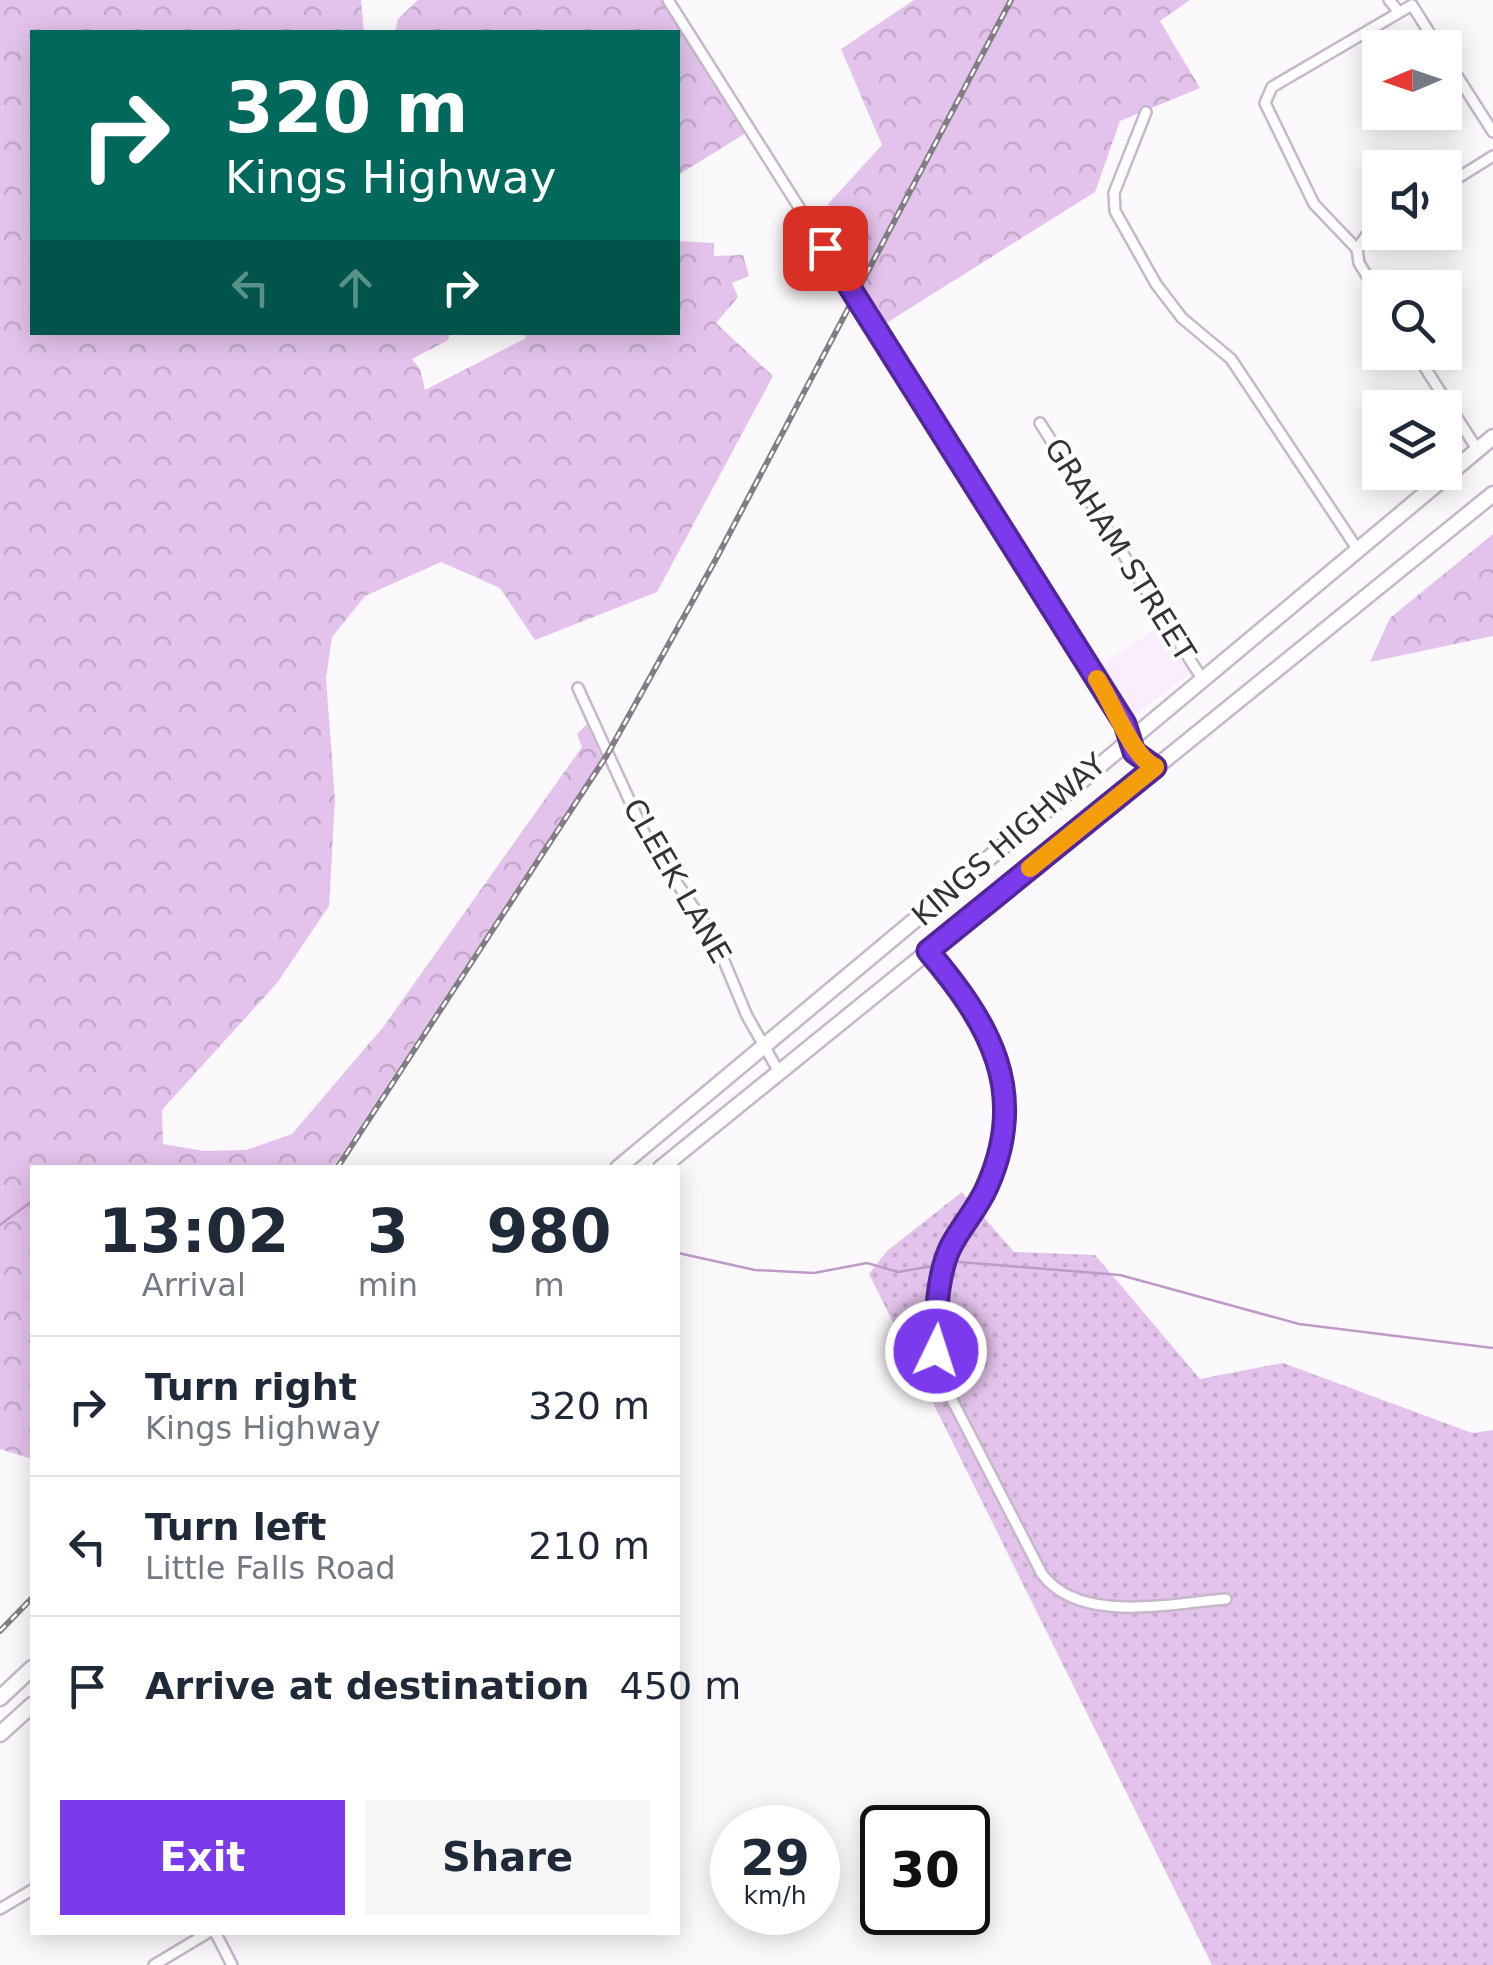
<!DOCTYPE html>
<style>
:root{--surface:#fff;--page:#f6f6f7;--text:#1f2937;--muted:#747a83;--line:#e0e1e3;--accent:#7c3aed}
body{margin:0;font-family:"DejaVu Sans",sans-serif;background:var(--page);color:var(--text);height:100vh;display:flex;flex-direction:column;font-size:38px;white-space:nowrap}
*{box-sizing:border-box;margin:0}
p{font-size:32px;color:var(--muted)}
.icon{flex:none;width:55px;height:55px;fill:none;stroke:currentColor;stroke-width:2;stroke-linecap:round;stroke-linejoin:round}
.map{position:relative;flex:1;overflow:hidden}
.side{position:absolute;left:30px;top:1165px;width:650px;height:770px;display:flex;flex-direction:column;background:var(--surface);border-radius:0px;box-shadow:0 5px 25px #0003}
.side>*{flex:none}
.hud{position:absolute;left:30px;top:30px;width:650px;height:305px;border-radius:0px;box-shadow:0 5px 25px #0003;background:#00695c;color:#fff;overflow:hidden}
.needle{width:65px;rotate:268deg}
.controls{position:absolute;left:1362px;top:30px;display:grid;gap:20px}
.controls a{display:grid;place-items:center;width:100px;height:100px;border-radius:0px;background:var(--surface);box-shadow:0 5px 25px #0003;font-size:50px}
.speed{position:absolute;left:710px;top:1805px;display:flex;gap:20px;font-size:50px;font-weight:700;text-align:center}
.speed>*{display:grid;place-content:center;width:130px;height:130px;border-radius:50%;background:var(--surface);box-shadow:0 5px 25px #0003;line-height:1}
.speed small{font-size:25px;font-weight:400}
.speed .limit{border:5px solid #111;border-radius:15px;background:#fff;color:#111}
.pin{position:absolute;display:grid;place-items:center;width:85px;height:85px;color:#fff;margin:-42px;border-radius:20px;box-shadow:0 5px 15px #0006}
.me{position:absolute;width:110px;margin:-55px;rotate:4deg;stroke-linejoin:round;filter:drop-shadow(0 0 8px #0008)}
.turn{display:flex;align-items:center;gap:35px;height:210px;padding:0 30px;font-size:45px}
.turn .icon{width:130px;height:130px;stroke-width:2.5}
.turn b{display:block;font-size:70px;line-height:85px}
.lanes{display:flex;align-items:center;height:95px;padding:0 30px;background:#0003;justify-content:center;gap:50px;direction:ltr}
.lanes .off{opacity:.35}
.eta{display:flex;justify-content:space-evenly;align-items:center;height:170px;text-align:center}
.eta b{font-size:60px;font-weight:600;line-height:70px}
.cta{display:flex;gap:20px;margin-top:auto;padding:20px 30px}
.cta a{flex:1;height:115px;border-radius:0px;background:var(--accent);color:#fff;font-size:40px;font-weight:600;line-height:115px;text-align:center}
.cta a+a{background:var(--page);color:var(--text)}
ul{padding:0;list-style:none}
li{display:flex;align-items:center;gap:30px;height:140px;padding:0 30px;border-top:2px solid var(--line)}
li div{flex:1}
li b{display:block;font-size:38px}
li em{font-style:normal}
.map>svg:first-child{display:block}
</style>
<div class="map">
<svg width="1493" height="1965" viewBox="0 0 1493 1965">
<defs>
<pattern id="forest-crowns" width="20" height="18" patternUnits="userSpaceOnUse" patternTransform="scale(2.5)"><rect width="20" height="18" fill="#e3c3eb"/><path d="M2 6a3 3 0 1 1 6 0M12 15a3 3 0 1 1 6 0" fill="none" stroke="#c3a8ca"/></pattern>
<pattern id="park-dots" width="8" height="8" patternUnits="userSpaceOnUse" patternTransform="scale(2.5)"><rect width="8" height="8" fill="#e3c3eb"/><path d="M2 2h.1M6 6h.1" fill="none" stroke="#c3a8ca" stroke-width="1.8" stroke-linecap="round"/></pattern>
</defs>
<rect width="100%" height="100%" fill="#fcf9fd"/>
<!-- built -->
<polygon fill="#faedfd" points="1163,625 1192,672 1131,718 1096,667"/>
<!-- forest -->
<g fill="url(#forest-crowns)">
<polygon points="0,0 361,0 364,32 32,32 32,332 450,333 448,340 412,359 420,369 425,390 526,338 523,333 678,332 678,241 714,243 714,256 743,255 749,276 732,283 738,297 716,323 773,376 657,592 535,640 500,588 441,562 365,596 332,637 326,678 335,800 329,906 277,983 162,1110 163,1144 204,1151 246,1150 292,1134 384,1026 582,747 577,734 587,724 602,758 334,1166 32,1168 32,1459 0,1449"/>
<polygon points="418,0 662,0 746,133 678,175 678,32 395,32 398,19"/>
<polygon points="914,0 1190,0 1160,21 1200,88 1120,121 1095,192 880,327 828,204 882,145 841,49"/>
<polygon points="1493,534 1493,636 1370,662 1390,618"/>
</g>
<!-- park -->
<polygon fill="url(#park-dots)" points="962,1192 1014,1252 1095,1255 1200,1379 1283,1363 1472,1433 1493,1430 1493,1965 1212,1965 869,1274 887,1251"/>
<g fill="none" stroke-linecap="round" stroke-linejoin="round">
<!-- stream -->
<g stroke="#be9bc7" stroke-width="2.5">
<polyline points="0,1225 32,1201"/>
<polyline points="678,1253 755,1270 814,1273 867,1263 898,1272 933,1266"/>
<polyline points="959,1262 1120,1275 1299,1324 1493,1348"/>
</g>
<defs>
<g id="minor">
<path d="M668 0 1101 685C1116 709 1131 757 1155 767"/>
<polyline points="1389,0 1399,12"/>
<polyline points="1445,57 1493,132"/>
<polyline points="1146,112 1114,193 1115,211 1156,284 1182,318 1231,359 1356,547"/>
<polyline points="1445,186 1493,156"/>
<polyline points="1357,249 1366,236 1380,227"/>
<polyline points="1380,297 1359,263 1357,249 1314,204 1265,103 1272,87 1412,5 1439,48"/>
<polyline points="1415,352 1477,449"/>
<polyline points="1040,423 1201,677"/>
<polyline points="578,688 648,841 714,937 747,1016 779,1072"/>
<path d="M928 951C948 974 970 997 984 1024 1011 1078 1010 1143 983 1196 973 1214 958 1229 950 1248 932 1289 931 1350 948 1392L1042 1574C1080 1625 1172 1603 1226 1599"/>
<polyline points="0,1909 32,1890"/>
<polyline points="215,1932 232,1965"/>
<polyline points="154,1965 209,1932"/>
</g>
<g id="highway">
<polyline points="618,1168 1493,437"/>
<polyline points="661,1168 1493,494"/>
<polyline points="0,1698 32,1668"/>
<polyline points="0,1734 32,1705"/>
</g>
</defs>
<!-- minor casing -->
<use href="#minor" stroke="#c6b7ca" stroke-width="14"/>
<!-- highway casing -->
<use href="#highway" stroke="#c6b7ca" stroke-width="19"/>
<!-- minor -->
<use href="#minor" stroke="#fff" stroke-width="9"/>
<!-- highway -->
<use href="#highway" stroke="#fff" stroke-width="14"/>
<defs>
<g id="rail">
<polyline points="337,1168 607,755 716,559 1011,0"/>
<polyline points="0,1631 32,1598"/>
</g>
</defs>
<!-- rail casing -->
<use href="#rail" stroke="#827d84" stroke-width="6"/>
<!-- rail -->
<use href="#rail" stroke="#fff" stroke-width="2.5" stroke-dasharray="8" stroke-linecap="butt"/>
</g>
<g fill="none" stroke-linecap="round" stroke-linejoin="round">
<defs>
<path id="route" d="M825 248 1125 724 1134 752 1155 767 928 951C989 1023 1030 1091 987 1187 978 1208 962 1225 951 1246 937 1274 935 1320 936 1351"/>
</defs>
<!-- route casing -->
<use href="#route" stroke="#51269a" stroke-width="25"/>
<!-- route -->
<use href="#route" stroke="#7c3aed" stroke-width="18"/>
<!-- slow -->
<path stroke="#f59e0b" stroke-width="18" d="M1030 868 1155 767C1132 757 1113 703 1097 679"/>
</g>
<g text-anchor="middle" stroke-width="8" stroke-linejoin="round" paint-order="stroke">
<!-- street labels -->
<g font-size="30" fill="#363038" stroke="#fff">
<text transform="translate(1120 550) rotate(58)" y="10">GRAHAM STREET</text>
<text transform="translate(1009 840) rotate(-41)" y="10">KINGS HIGHWAY</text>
<text transform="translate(677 881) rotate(60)" y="10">CLEEK LANE</text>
</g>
</g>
</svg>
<div class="controls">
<a><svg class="needle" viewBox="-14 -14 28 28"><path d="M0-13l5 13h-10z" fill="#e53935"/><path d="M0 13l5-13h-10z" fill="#747a83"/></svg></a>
<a><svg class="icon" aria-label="sound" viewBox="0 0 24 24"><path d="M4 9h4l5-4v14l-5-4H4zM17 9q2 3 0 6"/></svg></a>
<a><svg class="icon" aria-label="search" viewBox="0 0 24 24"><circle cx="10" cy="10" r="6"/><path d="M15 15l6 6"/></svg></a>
<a><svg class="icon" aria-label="layers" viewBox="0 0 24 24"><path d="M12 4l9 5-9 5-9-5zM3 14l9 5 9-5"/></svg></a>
</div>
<div class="speed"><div>29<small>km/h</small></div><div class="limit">30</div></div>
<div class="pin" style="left:825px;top:248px;background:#d93025"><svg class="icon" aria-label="arrive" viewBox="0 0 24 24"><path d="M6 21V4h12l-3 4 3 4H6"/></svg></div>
<svg class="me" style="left:936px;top:1351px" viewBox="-20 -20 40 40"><circle r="17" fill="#7c3aed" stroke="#fff" stroke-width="3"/><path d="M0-11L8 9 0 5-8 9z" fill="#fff"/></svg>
<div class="hud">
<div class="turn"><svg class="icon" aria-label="right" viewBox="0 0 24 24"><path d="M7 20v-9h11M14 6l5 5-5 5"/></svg><div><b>320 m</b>Kings Highway</div></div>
<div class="lanes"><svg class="icon off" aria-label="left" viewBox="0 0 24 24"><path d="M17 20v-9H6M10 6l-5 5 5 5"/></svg><svg class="icon off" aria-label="ahead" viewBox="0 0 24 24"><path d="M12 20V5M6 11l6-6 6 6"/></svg><svg class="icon" aria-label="right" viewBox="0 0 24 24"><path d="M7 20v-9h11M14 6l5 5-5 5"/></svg></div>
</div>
<section class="side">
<div class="eta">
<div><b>13:02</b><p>Arrival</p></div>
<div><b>3</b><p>min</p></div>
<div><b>980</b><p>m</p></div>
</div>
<ul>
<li><svg class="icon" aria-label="right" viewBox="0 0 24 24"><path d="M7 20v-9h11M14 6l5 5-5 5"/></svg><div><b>Turn right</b><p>Kings Highway</p></div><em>320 m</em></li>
<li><svg class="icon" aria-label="left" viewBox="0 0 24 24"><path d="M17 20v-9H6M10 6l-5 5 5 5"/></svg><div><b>Turn left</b><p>Little Falls Road</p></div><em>210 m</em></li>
<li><svg class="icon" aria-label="arrive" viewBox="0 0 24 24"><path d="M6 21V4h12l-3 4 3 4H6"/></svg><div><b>Arrive at destination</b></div><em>450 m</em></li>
</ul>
<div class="cta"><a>Exit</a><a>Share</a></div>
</section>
</div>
